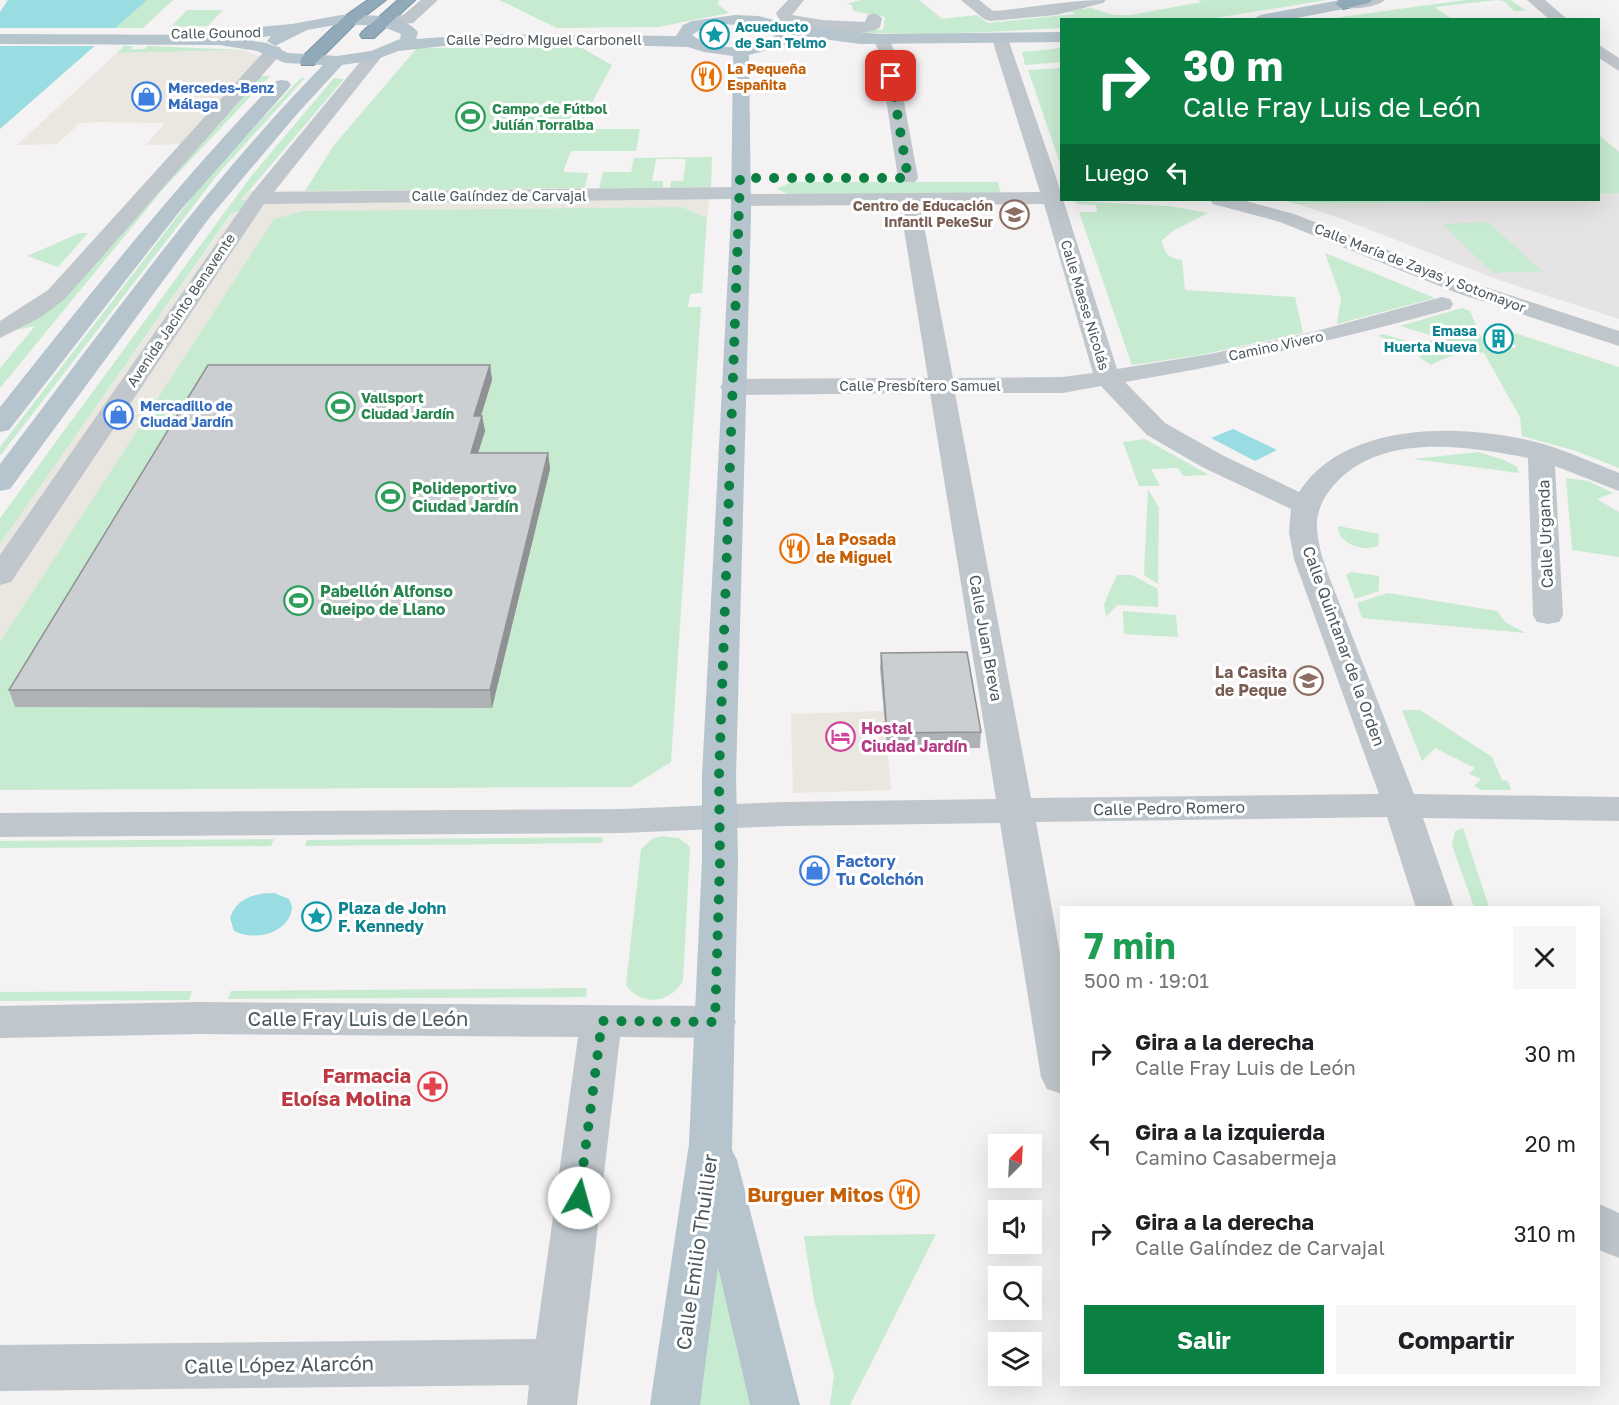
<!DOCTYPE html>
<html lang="es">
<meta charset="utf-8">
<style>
:root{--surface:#fff;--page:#f6f6f6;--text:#202124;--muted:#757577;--accent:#0b8043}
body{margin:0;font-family:"Golos Text",sans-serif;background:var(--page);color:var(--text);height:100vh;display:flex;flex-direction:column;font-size:22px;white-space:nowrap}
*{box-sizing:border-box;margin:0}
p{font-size:20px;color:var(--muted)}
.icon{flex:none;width:33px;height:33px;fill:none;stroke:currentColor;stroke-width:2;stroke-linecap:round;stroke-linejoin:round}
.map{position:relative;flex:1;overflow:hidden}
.drawer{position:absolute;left:1060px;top:906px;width:540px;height:480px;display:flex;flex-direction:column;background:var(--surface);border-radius:0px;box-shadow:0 6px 24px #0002}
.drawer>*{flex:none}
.guide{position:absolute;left:1060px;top:18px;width:540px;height:183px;border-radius:0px;box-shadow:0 6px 24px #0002;background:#0b8043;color:#fff;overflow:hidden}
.needle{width:39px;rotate:24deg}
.tools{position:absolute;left:988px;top:1134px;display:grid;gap:12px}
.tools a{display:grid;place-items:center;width:54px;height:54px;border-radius:0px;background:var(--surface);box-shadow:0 6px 24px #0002;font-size:30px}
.pin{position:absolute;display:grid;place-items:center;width:51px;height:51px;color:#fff;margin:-26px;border-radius:12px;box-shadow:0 3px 9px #0006}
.me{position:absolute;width:66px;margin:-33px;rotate:7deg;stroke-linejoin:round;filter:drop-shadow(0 0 4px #0008)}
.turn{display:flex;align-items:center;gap:21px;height:126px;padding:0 24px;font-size:27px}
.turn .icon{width:78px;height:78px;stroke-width:2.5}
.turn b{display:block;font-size:42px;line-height:51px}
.then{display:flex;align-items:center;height:57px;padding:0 24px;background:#0003;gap:12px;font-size:22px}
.round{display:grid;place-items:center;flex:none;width:63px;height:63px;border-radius:0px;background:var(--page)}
.head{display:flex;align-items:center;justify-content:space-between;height:102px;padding:0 24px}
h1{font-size:36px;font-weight:700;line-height:45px;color:#1e9e55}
.cta{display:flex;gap:12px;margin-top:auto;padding:12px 24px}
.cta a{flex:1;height:69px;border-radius:0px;background:var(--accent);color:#fff;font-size:24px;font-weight:700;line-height:69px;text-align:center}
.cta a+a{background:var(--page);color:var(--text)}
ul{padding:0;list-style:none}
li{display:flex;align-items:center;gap:18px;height:90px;padding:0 24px}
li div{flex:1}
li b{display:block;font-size:22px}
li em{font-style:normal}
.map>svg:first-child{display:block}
</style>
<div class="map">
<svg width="1619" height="1405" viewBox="0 0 1619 1405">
<rect width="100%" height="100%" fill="#f4f2f2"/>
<!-- commercial -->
<g fill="#eae6e0">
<polygon points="245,50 260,57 182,144 146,145 165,123 97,122 80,123 57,144 17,145 117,53"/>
<polygon points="711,187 707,218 682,207 302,211 274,219 0,642 0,544 232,214 241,210 241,201 249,191"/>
<polygon points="884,711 891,790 793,793 791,714"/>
</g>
<!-- education -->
<polygon fill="#e5e3e3" points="1619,193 1619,319 1499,280 1337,217 1297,204 1439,203 1440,200 1599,200 1599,194"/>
<!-- green -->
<g fill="#c7ebd0">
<polygon points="147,0 173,0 143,28 114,28"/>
<polygon points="499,0 719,0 718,4 729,13 658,27 557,28"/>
<path d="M860 0H919L942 19 977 15 988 23 1075 14 1068 10 1092 8 1113 15H1131L1201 2 1198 0H1327L1209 19 1062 20V28C991 32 922 36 850 32L851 29 883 30 885 17 853 11 852 5 847 4Z"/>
<polygon points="1465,0 1511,0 1526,11 1514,11 1504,1 1498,0 1434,7 1452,19 1327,19"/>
<polygon points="187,10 223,10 208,26 171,27"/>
<polygon points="124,46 133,46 131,49 145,49 148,46 245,50 117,53"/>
<polygon points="580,47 612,65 578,129 640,129 636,151 571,151 563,172 588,173 585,188 305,191 334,145 417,48"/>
<polygon points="1062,48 1062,62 1025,65 1022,52"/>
<polygon points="1062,68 1062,169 1028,70"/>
<polygon points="258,76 270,76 164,188 0,388 0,368 35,326 16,330"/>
<polygon points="301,78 305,78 218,174 0,456 0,447 210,174"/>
<polygon points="334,78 344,79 241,200 251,201 241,210 231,214 0,544 0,518 252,175"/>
<polygon points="1599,135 1619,152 1619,193 1599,194"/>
<polygon points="712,157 711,187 670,188 671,181 683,181 686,159 656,159 652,181 663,181 663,188 599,188 603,172 631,172 634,158"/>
<polygon points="791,182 998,182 1001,194 788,194 777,189"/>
<polygon points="1283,200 1440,200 1440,203 1297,204"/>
<path d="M1075 201 1169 206 1208 213 1173 231 1162 240C1164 253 1169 259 1182 260L1185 290 1295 297 1303 333 1200 355 1132 365 1079 212H1097L1096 205 1077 204Z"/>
<polygon points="682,207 707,218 702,293 690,294 688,307 701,307 671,762 631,787 0,790 0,642 274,219 302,211"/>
<polygon points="1488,222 1542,271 1493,273 1442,224"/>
<polygon points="80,233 88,233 58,267 27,256"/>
<polygon points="1325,253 1435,298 1337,324 1341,298"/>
<path d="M1462 308 1470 311 1485 346 1516 348 1509 331 1619 367V468L1576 451 1522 436 1520 417 1484 353C1463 352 1449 355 1431 365L1419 357 1426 351 1378 336 1383 334 1424 346 1436 337 1400 326Z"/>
<polygon points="1145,439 1209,475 1183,476 1178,468 1151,469 1160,486 1139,486 1123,442"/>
<polygon points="1478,452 1504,460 1517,467 1519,473 1413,459"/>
<polygon points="1566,478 1588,481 1613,493 1597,499 1619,512 1619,557 1572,550"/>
<polygon points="1148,489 1159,508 1158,584 1144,575"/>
<path d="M1338 526 1379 534 1378 546C1364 552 1337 544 1338 526Z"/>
<polygon points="1351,572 1379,576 1379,591 1355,599 1346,575"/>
<polygon points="1117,575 1132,575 1158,589 1158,607 1117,605 1106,617 1104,604"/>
<polygon points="1388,593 1497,611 1505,622 1526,633 1362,618 1357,603"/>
<polygon points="1123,611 1176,615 1178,637 1124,634"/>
<polygon points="1402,710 1420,710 1492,757 1502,780 1508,781 1511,790 1482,790 1474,786 1481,779 1469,774 1475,768 1435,748 1422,761"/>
<polygon points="1463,828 1489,907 1474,907 1452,845 1455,831"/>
<path d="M661 836 679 838 690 847 683 981C671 1003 640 1007 626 985L641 849 652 839Z"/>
<polygon points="603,837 602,843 305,846 307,840"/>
<polygon points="274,839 271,846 0,848 0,841"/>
<polygon points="587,988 586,997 228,999 231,991"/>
<polygon points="192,991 189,1000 0,1001 0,992"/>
<polygon points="936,1234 850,1405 830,1405 834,1375 814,1300 804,1236"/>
<polygon points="717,1255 751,1405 693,1405"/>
</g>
<!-- water -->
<g fill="#99dde3">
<polygon points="8,0 147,0 0,129 0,12"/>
<polygon points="1233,429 1277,450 1255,461 1211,438"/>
<path d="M274 893 289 899 292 906C291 933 255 942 234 931L230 918C236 898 255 893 274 893Z"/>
</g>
<!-- pier -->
<polygon fill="#f4f2f2" points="0,28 119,28 99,46 0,46"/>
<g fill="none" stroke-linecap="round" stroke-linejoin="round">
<defs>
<g id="highway">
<polygon points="368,0 386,0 357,22 314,65 302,65 300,61 302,57 345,16"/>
<polygon points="398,0 415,0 374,38 362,38 360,35 362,32"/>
<polygon points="1372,0 1369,3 1343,9 1335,4 1340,0"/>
</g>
</defs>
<!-- highway casing -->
<use href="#highway" stroke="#7b95a6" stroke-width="2"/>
<!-- minor -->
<g fill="#bfc7cc" fill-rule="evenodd">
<polygon points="421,0 438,0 413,23 383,26 375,21 383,16 403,15"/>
<path d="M788 0H804L792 15 822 20 865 22 868 15 874 13 882 18 880 27C869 40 798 26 780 21L776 13Z"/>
<path d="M961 0H979L993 11C1031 8 1068 0 1106 0L1103 3 1056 15 990 21 984 19Z"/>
<path d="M1385 0C1377 8 1343 12 1335 4L1340 0Z"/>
<polygon points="1527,0 1545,0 1568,20 1550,20"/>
<polygon points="882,34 888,36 895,53 918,178 915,182 901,182 898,178 879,53 874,39"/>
<path d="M1000 34 1008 39 1056 177 1117 369 1210 354 1313 332 1442 297 1450 299 1453 304 1450 309C1342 338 1235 364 1125 382L1165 423 1222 455 1299 492C1347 417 1475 423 1550 446 1574 454 1596 464 1619 473V491L1555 466 1563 615 1559 622 1548 624 1537 622 1533 615 1528 458C1467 446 1381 432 1335 484 1325 495 1319 506 1317 520 1316 539 1322 557 1328 574L1414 794 1619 797V821L1423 818 1454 908H1416L1387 817 1036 822 1062 964V1094L1047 1089 1041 1077 1000 823 784 826 623 833 0 837V813L623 809 784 802 996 799 930 393 733 395 724 392 720 387 724 382 733 379 928 378 900 205 741 206 734 204 731 199 264 204 11 582 0 585V555L251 194 369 51H381L383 55 274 192 740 187 747 189 750 194 1040 192 992 39ZM1044 204 1093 373 1063 377 953 378 920 205ZM1101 386 1147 435 1202 467 1291 509 1289 532 1294 559 1379 794 1031 798 955 393H1063Z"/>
<polygon points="1599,45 1619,58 1619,71 1599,58"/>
<polygon points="274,46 280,47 282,51 280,55 64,300 41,317 0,338 0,321 48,290 268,47"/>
<polygon points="1210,200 1242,200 1294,214 1473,283 1619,331 1619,346 1457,293 1280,222 1213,204"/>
<polygon points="199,1002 715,1006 730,1011 736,1022 730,1033 715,1038 620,1037 577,1405 527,1405 529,1385 0,1391 0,1345 536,1339 578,1037 199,1034 0,1038 0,1006"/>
<polygon points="1599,1204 1619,1213 1619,1258 1599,1250"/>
</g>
<!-- major -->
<g fill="#b5c4cd" fill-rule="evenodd">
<polygon points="1340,0 1348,1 1351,4 1343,9 1287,20 1252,20 1260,15"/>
<path d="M341 15C363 15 403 13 418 32L416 39 488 34 676 36 683 25 692 21 735 15 758 16 798 26 879 34 1062 32V42L860 44 794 35 785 45 749 55 751 214 736 776 738 860 732 1150 737 1160 800 1405H750L718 1267 700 1405H650L689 1144 702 860V776L731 214 733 56 704 52 688 47 578 44 453 45 398 51 375 60 342 65 297 114 210 217 10 489 0 491V464C104 328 203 188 323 65L285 63 257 51 219 45 0 44V34L219 35 233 37 231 34 239 29 292 24ZM341 24 381 26 401 34 400 39 371 51 337 56 288 53 267 43 241 39 271 36 267 41 275 46 307 30ZM722 24 758 26 778 33C758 51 713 52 692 35L704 27Z"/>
<path d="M282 80 288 81 291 85 288 89 179 212 9 430 0 432V407C89 295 177 184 276 81Z"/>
</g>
<!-- highway -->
<use href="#highway" fill="#90aaba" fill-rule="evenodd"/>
</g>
<!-- wall -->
<g fill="#afb2b5">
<polygon points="490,365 492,380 481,416 482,416 485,431 478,453 548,453 550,469 492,708 15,707 9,690"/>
<polygon points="881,653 981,732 980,748 887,749 880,668"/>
</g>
<!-- shaded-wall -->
<g fill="#8f9193">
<polygon points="490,365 492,380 476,431 474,416"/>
<polygon points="482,416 485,431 473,469 471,453"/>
<polygon points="548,453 550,469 492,708 490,690"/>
</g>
<!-- building -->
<g fill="#cccfd2" stroke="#8f9193" stroke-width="1.5">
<polygon points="208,365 490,365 474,416 482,416 471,453 548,453 490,690 9,690"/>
<polygon points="967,652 981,732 887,733 881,653"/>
</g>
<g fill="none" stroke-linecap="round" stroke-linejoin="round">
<!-- route -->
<polyline stroke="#0b8043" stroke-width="10" stroke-dasharray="0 18" points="579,1198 602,1021 715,1022 720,860 719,776 740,178 908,178 891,76"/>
</g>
<!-- icons -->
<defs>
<symbol id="sight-ring" viewBox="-11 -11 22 22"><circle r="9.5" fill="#fff" stroke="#0f9aa8" stroke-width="1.5"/><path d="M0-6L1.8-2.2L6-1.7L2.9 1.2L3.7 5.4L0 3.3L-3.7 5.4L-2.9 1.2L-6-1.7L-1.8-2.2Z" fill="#0f9aa8"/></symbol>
<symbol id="restaurant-ring" viewBox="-11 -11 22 22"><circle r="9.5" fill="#fff" stroke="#e8710a" stroke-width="1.5"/><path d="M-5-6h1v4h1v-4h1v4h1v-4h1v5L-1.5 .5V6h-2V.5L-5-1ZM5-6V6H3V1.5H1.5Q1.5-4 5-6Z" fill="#e8710a"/></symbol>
<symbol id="shop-ring" viewBox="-11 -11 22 22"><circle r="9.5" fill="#fff" stroke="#3f7fe0" stroke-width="1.5"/><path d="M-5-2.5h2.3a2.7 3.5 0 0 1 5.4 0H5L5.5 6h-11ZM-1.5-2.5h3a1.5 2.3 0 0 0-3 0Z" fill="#3f7fe0"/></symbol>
<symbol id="stadium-ring" viewBox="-11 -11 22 22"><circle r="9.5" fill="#fff" stroke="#2e9e5b" stroke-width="1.5"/><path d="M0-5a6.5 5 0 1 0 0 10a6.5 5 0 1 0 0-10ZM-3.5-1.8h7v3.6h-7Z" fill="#2e9e5b"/></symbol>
<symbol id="school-ring" viewBox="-11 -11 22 22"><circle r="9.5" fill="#fff" stroke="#8d6e63" stroke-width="1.5"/><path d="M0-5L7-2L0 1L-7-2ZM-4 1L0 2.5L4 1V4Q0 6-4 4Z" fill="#8d6e63"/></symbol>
<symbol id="building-ring" viewBox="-11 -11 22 22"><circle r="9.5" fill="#fff" stroke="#0f9aa8" stroke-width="1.5"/><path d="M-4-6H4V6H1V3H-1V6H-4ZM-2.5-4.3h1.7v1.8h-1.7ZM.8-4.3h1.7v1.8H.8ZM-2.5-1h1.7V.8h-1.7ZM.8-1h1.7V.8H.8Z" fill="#0f9aa8"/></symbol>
<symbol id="hotel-ring" viewBox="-11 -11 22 22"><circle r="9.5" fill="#fff" stroke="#d1479c" stroke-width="1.5"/><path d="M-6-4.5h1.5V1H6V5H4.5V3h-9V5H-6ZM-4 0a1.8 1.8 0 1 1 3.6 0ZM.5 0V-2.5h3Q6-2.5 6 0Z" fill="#d1479c"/></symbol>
<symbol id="pharmacy-ring" viewBox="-11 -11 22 22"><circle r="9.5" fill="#fff" stroke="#e0444e" stroke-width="1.5"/><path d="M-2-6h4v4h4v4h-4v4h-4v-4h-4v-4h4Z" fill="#e0444e"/></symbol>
</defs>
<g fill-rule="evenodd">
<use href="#sight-ring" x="698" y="18" width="33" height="33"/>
<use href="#restaurant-ring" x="690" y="60" width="33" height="33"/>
<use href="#shop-ring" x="130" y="80" width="33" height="33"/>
<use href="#stadium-ring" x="454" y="100" width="33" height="33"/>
<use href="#school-ring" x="998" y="198" width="33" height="33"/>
<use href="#building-ring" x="1482" y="322" width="33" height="33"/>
<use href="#stadium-ring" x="324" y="390" width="33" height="33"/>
<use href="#shop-ring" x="102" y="398" width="33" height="33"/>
<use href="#stadium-ring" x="374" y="480" width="33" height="33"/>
<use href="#restaurant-ring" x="778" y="532" width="33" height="33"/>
<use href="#stadium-ring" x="282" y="584" width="33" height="33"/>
<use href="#school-ring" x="1292" y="664" width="33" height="33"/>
<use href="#hotel-ring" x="824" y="720" width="33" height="33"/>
<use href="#shop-ring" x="798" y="854" width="33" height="33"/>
<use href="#sight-ring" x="300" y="900" width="33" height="33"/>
<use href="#pharmacy-ring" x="416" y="1070" width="33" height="33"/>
<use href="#restaurant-ring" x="888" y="1178" width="33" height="33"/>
</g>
<g text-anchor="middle" stroke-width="6" stroke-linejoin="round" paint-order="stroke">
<!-- far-culture labels -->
<g font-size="14" font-weight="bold" fill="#0d838f" stroke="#fff" text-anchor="start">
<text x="735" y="32">Acueducto<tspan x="735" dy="16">de San Telmo</tspan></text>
<text x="1477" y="336" text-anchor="end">Emasa<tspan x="1477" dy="16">Huerta Nueva</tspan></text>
</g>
<!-- far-street labels -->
<g font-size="14" fill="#4c575d" stroke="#fff">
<text transform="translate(216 33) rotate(-1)" y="5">Calle Gounod</text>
<text x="544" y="45">Calle Pedro Miguel Carbonell</text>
<text x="499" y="201">Calle Galíndez de Carvajal</text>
<text transform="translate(1420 268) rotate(21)" y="5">Calle María de Zayas y Sotomayor</text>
<text transform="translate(1085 305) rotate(73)" y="5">Calle Maese Nicolás</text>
<text transform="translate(181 310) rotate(-56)" y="5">Avenida Jacinto Benavente</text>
<text transform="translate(1276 346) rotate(-12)" y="5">Camino Vivero</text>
<text x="920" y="391">Calle Presbítero Samuel</text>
</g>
<!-- far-food labels -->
<g font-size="14" font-weight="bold" fill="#c56008" stroke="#fff" text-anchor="start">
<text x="727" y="74">La Pequeña<tspan x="727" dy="16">Españita</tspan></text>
</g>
<!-- far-shop labels -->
<g font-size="14" font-weight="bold" fill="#366cbe" stroke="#fff" text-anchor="start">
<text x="168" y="93">Mercedes-Benz<tspan x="168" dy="16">Málaga</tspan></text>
<text x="140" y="411">Mercadillo de<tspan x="140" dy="16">Ciudad Jardín</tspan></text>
</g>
<!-- far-leisure labels -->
<g font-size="14" font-weight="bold" fill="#27864d" stroke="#fff" text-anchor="start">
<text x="492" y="114">Campo de Fútbol<tspan x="492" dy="16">Julíán Torralba</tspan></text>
<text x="361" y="403">Vallsport<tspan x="361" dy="16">Ciudad Jardín</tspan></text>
</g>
<!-- far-education labels -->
<g font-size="14" font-weight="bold" fill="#785e54" stroke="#fff" text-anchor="end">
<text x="993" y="211">Centro de Educación<tspan x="993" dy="16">Infantil PekeSur</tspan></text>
</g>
<!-- leisure labels -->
<g font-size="16" font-weight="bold" fill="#27864d" stroke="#fff" text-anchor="start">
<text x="412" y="494">Polideportivo<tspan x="412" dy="18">Ciudad Jardín</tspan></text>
<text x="320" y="597">Pabellón Alfonso<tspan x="320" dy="18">Queipo de Llano</tspan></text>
</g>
<!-- street labels -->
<g font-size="16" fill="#4c575d" stroke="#fff">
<text transform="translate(1545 534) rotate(-92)" y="6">Calle Urganda</text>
<text transform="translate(986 638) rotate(80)" y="6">Calle Juan Breva</text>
<text transform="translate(1344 646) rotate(70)" y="6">Calle Quintanar de la Orden</text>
<text transform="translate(1169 808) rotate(-1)" y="6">Calle Pedro Romero</text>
</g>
<!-- food labels -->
<g font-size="16" font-weight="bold" fill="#c56008" stroke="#fff" text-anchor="start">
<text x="816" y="545">La Posada<tspan x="816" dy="18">de Miguel</tspan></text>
</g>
<!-- education labels -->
<g font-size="16" font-weight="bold" fill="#785e54" stroke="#fff" text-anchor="end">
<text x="1287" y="678">La Casita<tspan x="1287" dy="18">de Peque</tspan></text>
</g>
<!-- hotel labels -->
<g font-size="16" font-weight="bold" fill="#b23c85" stroke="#fff" text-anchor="start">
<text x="861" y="734">Hostal<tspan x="861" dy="18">Ciudad Jardín</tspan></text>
</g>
<!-- shop labels -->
<g font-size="16" font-weight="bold" fill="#366cbe" stroke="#fff" text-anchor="start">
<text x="836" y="867">Factory<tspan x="836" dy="18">Tu Colchón</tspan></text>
</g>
<!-- culture labels -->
<g font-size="16" font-weight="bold" fill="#0d838f" stroke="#fff" text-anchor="start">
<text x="338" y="914">Plaza de John<tspan x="338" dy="18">F. Kennedy</tspan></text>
</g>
<!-- near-street labels -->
<g font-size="20" fill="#4c575d" stroke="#fff">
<text x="358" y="1026">Calle Fray Luis de León</text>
<text transform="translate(697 1252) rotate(-82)" y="7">Calle Emilio Thuillier</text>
<text transform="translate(279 1365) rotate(-1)" y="7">Calle López Alarcón</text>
</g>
<!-- near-health labels -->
<g font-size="20" font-weight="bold" fill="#be3a42" stroke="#fff" text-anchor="end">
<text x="411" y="1083">Farmacia<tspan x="411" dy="23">Eloísa Molina</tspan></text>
</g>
<!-- near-food labels -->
<g font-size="20" font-weight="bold" fill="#c56008" stroke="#fff" text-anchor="end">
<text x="884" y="1202">Burguer Mitos</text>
</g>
</g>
</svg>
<div class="tools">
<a><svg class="needle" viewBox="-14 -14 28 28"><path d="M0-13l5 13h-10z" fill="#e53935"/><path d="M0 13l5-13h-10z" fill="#757577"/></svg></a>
<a><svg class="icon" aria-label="sound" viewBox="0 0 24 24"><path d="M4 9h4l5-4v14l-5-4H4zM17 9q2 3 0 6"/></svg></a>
<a><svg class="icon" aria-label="search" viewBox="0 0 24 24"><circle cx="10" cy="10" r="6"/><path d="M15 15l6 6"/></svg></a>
<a><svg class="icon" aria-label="layers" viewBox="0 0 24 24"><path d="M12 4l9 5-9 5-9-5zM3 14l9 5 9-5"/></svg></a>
</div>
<div class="pin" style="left:891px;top:76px;background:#d93025"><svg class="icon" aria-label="arrive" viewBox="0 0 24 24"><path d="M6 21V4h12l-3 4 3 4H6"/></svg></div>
<svg class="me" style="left:579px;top:1198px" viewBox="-20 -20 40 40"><circle r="19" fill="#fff"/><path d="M0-13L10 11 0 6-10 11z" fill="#0b8043"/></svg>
<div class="guide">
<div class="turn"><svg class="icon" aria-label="right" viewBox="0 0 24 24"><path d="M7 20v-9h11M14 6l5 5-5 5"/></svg><div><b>30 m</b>Calle Fray Luis de León</div></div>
<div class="then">Luego<svg class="icon" aria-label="left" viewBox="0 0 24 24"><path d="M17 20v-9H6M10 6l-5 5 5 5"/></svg></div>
</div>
<section class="drawer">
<div class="head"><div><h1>7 min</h1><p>500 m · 19:01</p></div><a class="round"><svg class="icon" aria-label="close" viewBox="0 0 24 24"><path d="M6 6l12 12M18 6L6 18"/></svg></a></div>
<ul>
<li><svg class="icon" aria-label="right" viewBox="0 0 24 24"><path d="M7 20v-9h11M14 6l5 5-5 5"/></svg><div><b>Gira a la derecha</b><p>Calle Fray Luis de León</p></div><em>30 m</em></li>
<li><svg class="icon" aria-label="left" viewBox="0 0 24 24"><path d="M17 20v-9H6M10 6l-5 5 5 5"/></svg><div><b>Gira a la izquierda</b><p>Camino Casabermeja</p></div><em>20 m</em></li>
<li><svg class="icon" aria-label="right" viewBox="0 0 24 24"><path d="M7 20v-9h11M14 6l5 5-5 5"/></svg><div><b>Gira a la derecha</b><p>Calle Galíndez de Carvajal</p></div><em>310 m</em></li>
</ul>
<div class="cta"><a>Salir</a><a>Compartir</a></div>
</section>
</div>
